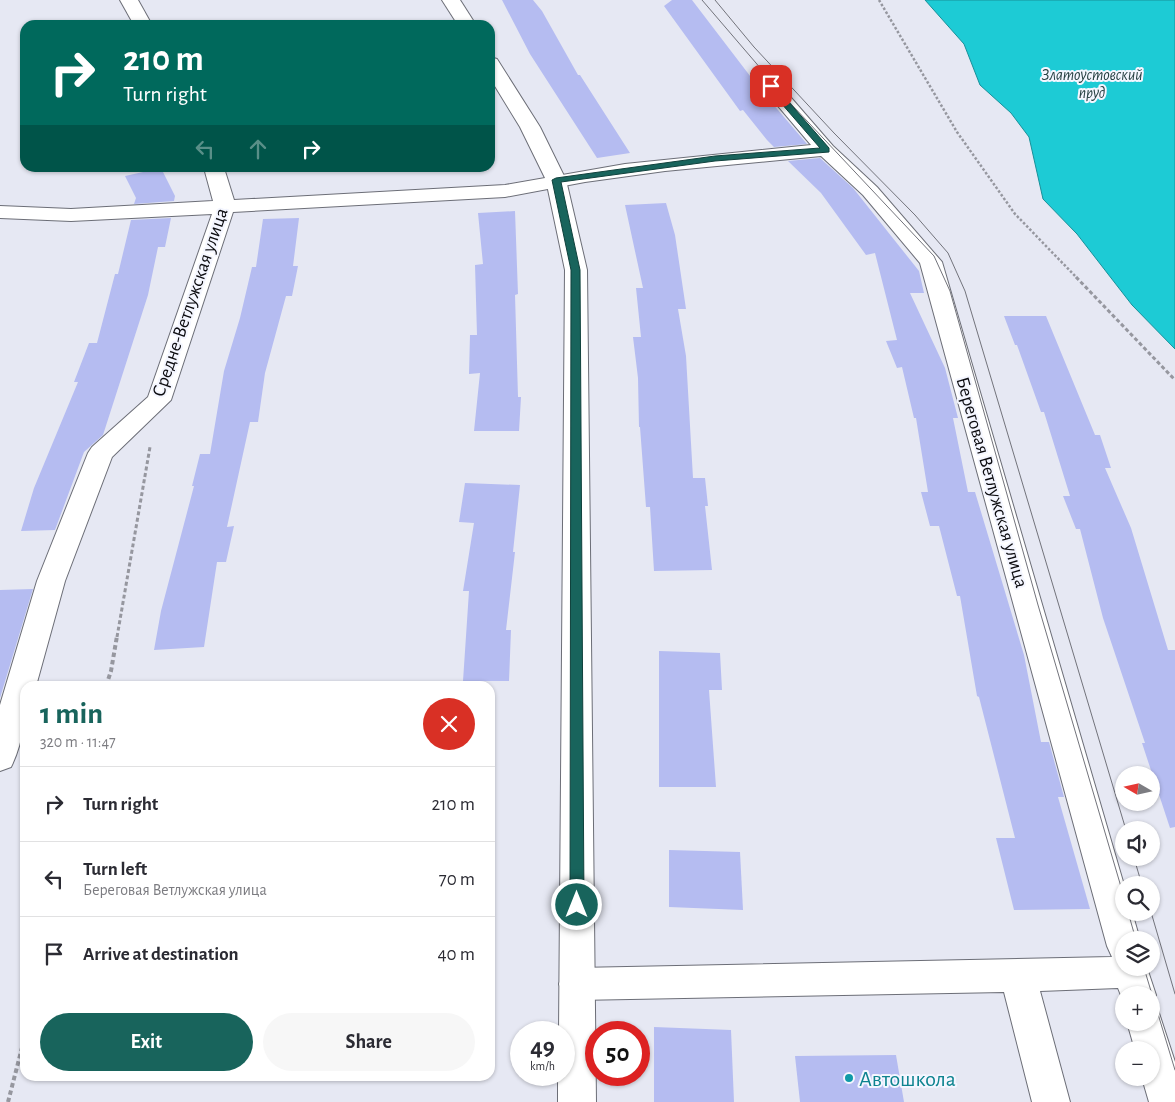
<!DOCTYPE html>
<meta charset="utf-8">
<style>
:root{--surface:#fff;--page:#f7f7f7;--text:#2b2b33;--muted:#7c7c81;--line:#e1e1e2;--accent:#18645c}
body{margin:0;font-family:"Alegreya Sans",sans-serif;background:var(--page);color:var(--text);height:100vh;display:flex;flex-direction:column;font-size:19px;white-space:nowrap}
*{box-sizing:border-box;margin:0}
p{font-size:16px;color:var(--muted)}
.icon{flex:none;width:28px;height:28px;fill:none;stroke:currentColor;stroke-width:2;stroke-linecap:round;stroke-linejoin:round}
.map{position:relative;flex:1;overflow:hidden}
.side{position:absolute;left:20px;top:681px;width:475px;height:400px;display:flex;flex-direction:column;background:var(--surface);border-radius:15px;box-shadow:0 1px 4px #0004}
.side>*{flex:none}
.top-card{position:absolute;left:20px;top:20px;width:475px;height:152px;border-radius:15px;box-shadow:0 1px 4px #0004;background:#00695c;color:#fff;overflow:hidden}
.needle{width:32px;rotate:279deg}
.tools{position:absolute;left:1115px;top:766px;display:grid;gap:10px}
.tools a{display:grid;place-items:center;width:45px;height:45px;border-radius:50%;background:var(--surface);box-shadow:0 1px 4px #0004;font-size:25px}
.speed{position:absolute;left:510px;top:1021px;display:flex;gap:10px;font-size:25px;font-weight:700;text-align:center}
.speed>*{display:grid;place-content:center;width:65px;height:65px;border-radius:50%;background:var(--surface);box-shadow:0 1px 4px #0004;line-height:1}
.speed small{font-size:12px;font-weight:400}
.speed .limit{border:8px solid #d22;background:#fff;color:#111}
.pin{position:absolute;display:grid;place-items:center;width:42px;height:42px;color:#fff;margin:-21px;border-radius:10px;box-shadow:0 2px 8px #0006}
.me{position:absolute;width:55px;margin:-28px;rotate:0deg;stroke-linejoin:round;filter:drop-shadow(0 0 4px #0008)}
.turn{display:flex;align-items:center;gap:18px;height:105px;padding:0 20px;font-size:22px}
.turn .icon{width:65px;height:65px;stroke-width:2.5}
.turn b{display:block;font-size:35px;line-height:42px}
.lanes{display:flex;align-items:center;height:48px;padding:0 20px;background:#0003;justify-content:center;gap:25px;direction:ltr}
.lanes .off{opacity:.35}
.round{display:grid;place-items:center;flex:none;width:52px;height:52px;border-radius:26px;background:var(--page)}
.head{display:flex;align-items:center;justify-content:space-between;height:85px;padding:0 20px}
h1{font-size:30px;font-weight:700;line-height:38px;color:var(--accent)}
.primary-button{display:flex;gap:10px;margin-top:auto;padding:10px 20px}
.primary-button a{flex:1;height:58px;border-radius:30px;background:var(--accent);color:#fff;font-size:20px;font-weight:700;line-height:58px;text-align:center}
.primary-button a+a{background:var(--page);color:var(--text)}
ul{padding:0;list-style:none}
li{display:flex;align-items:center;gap:15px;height:75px;padding:0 20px;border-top:1px solid var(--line)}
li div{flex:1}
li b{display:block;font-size:19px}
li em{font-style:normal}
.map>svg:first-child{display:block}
</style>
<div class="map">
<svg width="1175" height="1102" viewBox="0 0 1175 1102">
<rect width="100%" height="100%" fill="#e6e8f3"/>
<!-- water -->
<polygon fill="#1dcbd5" stroke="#18919a" points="925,0 1175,0 1175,349 1132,305 1077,234 1043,199 1029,137 1011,113 980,85 964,44"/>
<!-- building -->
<g fill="#b5bcf1">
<polygon points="502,0 533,0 542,11 578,75 580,75 630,153 597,158 530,54"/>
<polygon points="672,0 692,0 760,89 807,144 774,147 767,140 743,110 740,111 664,6"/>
<polygon points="820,158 853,188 919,271 924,293 910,293 945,368 958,418 953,418 968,492 975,492 1024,655 1041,742 1049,742 1064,797 1058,797 1090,909 1014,910 996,838 1015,838 979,697 977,696 960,596 957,596 939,526 930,526 921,492 928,492 916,418 914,418 902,367 897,368 886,341 897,340 875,253 866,255 821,193 788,161"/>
<polygon points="161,168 175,196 174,201 134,204 136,198 125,176"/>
<polygon points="666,203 675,235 686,309 678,309 686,356 693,478 705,478 708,506 705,506 712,570 654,571 650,507 646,507 640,427 639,427 638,378 633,337 641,337 636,288 643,288 625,205"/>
<polygon points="515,211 518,294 515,295 518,397 521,397 519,431 474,431 480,373 469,374 470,335 477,335 475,265 483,264 478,213"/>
<polygon points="171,218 165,247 158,247 148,295 103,435 84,452 55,530 21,531 34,488 78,382 74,382 89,343 97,343 115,274 118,274 131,220"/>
<polygon points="299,218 293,266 298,266 292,296 286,296 265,373 258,422 250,422 227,527 234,526 226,562 217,562 204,647 154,650 161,611 194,486 192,486 200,454 210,454 224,371 240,318 252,267 256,267 263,219"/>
<polygon points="1004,316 1046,316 1095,435 1100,435 1111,468 1105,468 1131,528 1168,650 1175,650 1175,827 1170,828 1142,743 1145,743 1103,618 1080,529 1076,529 1063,496 1070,496 1044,412 1041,412 1017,345 1015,345"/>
<polygon points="465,483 520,485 513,552 515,552 506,630 511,630 509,681 463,681 469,591 463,591 474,523 459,522"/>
<polygon points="33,589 0,698 0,590"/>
<polygon points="659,651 720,653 722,690 709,690 716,787 659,787"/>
<polygon points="669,850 740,852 743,910 669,907"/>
<polygon points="654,1027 731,1030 734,1102 654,1102"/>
<polygon points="896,1055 904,1102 800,1102 795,1056"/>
</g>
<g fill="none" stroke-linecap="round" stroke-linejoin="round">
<defs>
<g id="minor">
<polygon points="120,0 138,0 152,25 134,25"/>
<path d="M760 68 767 70 833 146 877 187 942 262 1124 885V912H1132L1140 940H1124V968H1147L1156 995 1151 1005V995H1124V1003L1118 988 1040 991 1070 1102H1032L1004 992 577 1000 564 995 559 984 564 973 577 968 1112 957 1107 946 920 263 863 195 821 156 665 171 585 182 505 197 233 212 171 400 112 457 65 581 36 686H25C25 715 24 741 11 767L0 771V705L37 581 88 453 92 447 148 397 212 214 71 221 0 218V206L71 209 213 201 204 168H224L234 200 505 185 625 164 811 145 751 74 753 70Z"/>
<polygon points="1151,1008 1158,1010 1175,1062 1175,1102 1149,1102 1142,1078 1151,1078 1151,1050 1135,1050 1127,1022 1151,1022"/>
</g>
<g id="major">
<polygon points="442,0 460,0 476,25 458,25"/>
<polygon points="490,57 497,59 540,127 566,180 587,270 596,1102 558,1102 558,1075 564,1075 564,1032 559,1032 565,270 546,180 520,127 490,78"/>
</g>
</defs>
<!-- minor casing -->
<use href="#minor" stroke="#6c6e77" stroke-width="2"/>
<!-- major casing -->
<use href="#major" stroke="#6c6e77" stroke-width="2"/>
<!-- path-far2 -->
<polyline stroke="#96979f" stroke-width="2.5" stroke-dasharray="2.5 2" stroke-linecap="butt" points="879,0 957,132 1015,214 1077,278"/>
<!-- path-far1 -->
<g stroke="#96979f" stroke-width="3" stroke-dasharray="4 2.5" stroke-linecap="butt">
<polyline points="1076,277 1175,380"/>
<polyline points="117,637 150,447"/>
</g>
<!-- path -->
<g stroke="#96979f" stroke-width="4" stroke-dasharray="4.5 3" stroke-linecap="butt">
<polyline points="106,686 111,671 117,636"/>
<polyline points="8,1102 25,1036"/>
</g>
<!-- minor -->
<use href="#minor" fill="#fff" fill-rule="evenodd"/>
<!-- major -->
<use href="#major" fill="#fff" fill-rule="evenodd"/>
<!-- tram -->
<g stroke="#72737b" stroke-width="1">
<polyline points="702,0 792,105 934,256 950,291 1038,605 1124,897"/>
<polyline points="715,0 754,47 834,133 915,215 948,253 965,291 1126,830"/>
<polyline points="1134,858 1142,885"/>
<polyline points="1128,912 1136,940"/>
<polyline points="1151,912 1175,994"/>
<polyline points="1144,968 1175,1070"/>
</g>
</g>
<!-- route -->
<polygon fill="#18645c" stroke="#10413c" points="771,84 774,85 829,148 829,152 715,161 561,182 580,270 584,905 582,909 577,911 572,909 570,905 571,270 552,180 556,178 715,156 820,148 768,88 768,85"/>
<!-- markers -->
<circle fill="#0f9aa8" stroke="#f4f6ff" stroke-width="2" cx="849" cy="1078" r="5"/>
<g text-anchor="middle" stroke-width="4" stroke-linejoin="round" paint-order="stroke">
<!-- far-water labels -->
<g font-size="16" font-style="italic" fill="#274143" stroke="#f4f6ff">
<text x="1092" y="80">Златоустовский<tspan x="1092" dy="18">пруд</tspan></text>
</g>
<!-- street labels -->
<g font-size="19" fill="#0b0b0f" stroke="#f4f6ff">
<text transform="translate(189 302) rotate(-71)" y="7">Средне-Ветлужская улица</text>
<text transform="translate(993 482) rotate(74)" y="7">Береговая Ветлужская улица</text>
</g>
<!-- near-culture labels -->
<g font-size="22" fill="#0d838f" stroke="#f4f6ff" text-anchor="start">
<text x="859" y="1086">Автошкола</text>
</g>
</g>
</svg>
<div class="tools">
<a><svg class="needle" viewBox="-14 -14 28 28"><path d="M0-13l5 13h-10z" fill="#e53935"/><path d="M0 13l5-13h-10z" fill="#7c7c81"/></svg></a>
<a><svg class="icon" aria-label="sound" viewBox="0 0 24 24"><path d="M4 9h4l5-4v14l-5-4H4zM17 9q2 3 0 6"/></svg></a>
<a><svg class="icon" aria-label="search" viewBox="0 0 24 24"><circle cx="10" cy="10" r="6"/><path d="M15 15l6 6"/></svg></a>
<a><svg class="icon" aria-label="layers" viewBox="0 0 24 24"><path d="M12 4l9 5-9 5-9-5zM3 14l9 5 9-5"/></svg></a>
<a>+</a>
<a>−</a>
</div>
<div class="speed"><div>49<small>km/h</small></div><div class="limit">50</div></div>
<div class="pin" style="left:771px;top:86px;background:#d93025"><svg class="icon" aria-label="arrive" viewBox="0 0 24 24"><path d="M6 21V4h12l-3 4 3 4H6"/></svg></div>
<svg class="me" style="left:577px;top:905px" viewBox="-20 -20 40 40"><circle r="17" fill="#18645c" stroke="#fff" stroke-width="3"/><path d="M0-11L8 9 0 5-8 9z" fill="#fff"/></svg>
<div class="top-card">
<div class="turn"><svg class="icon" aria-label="right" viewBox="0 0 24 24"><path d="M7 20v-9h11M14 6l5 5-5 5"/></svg><div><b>210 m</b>Turn right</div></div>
<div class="lanes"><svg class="icon off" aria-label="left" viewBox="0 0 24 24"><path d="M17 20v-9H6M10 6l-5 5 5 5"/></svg><svg class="icon off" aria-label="ahead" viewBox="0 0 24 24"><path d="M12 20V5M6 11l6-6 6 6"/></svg><svg class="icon" aria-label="right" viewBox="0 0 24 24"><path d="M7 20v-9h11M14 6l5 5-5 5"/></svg></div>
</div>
<section class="side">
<div class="head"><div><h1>1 min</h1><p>320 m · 11:47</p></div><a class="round" style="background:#d93025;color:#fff"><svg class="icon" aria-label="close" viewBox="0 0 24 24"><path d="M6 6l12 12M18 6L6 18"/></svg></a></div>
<ul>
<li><svg class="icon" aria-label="right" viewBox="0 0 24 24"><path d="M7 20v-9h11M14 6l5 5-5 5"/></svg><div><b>Turn right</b></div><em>210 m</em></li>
<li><svg class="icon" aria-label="left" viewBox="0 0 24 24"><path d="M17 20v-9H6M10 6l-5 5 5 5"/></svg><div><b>Turn left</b><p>Береговая Ветлужская улица</p></div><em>70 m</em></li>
<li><svg class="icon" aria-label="arrive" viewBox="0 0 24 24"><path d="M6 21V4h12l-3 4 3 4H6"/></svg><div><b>Arrive at destination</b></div><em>40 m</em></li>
</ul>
<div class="primary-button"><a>Exit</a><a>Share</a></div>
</section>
</div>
